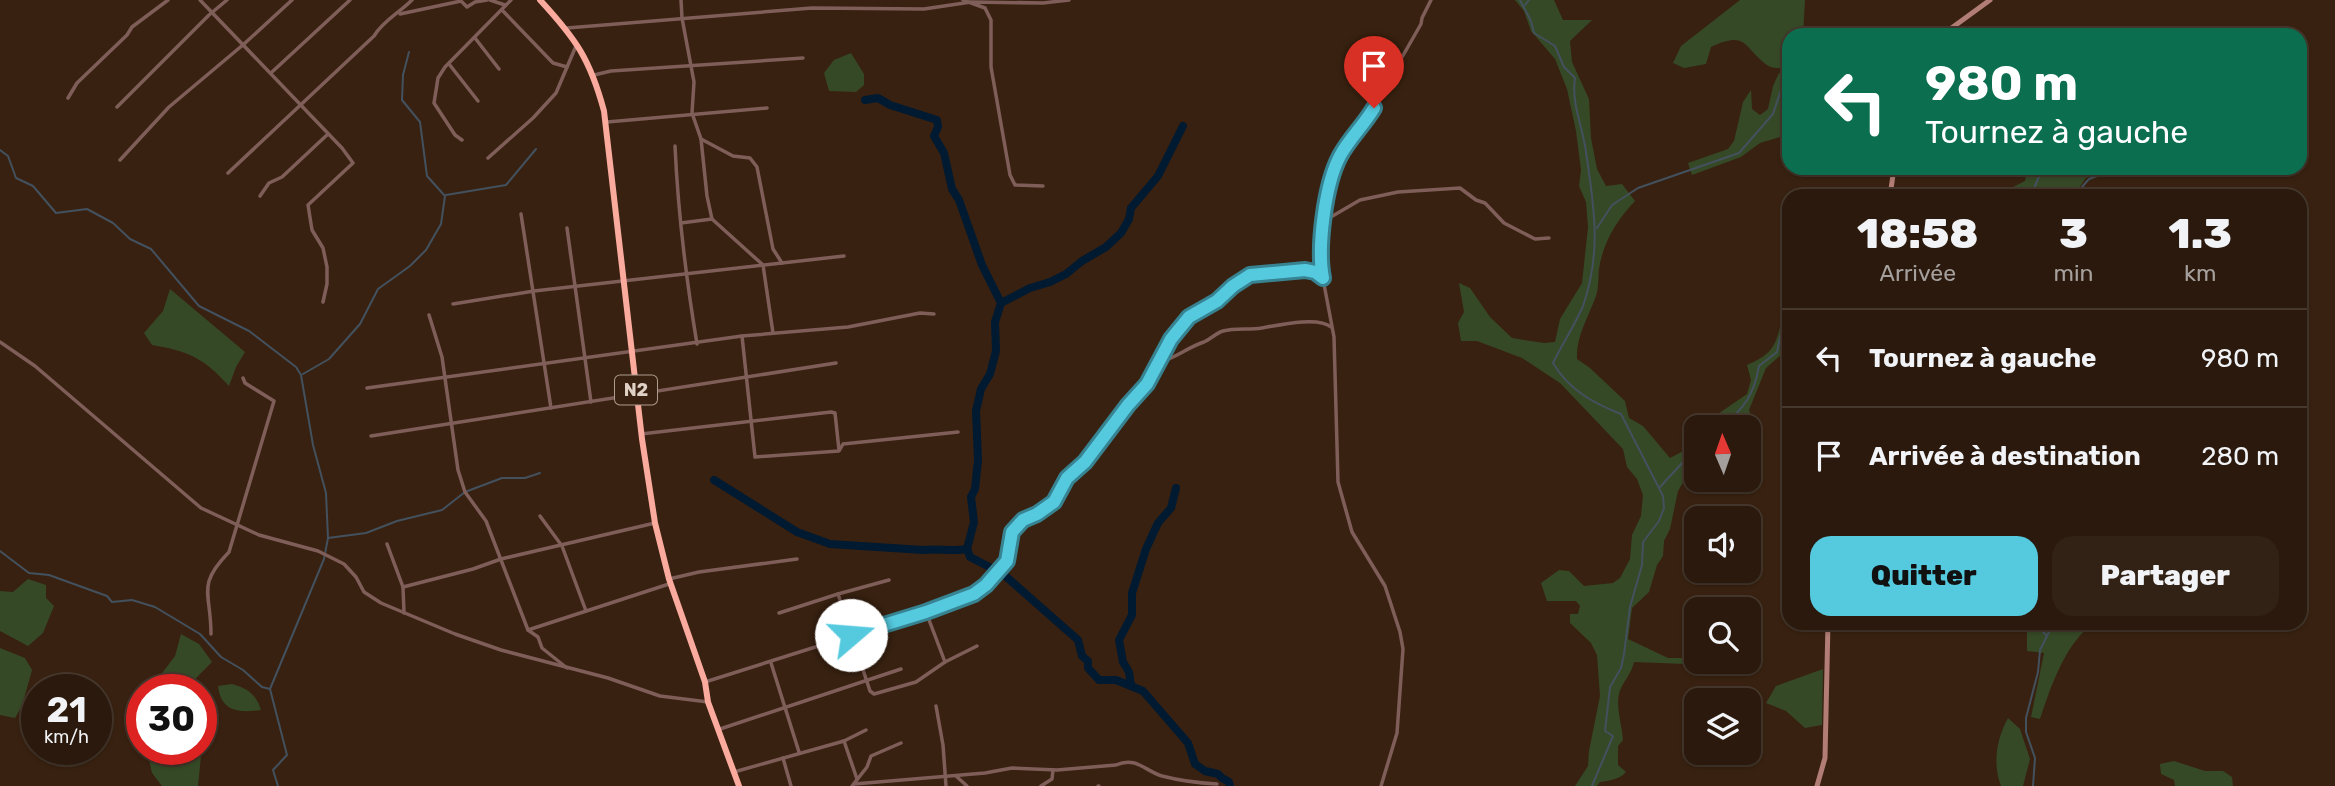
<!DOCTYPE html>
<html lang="fr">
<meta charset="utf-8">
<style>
:root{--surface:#2a190c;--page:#322215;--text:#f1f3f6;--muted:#a5a09d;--line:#46382d;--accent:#55cadf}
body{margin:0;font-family:Rubik,sans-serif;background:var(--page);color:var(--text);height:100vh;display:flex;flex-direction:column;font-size:26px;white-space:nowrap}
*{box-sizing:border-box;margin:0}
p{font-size:23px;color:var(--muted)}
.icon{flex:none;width:38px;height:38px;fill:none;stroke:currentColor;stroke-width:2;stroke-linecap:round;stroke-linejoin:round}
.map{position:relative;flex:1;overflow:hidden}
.panel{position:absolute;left:1782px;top:189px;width:525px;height:441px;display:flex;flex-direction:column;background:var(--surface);border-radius:21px;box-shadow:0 2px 5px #0004,0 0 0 2px var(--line)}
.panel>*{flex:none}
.banner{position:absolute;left:1782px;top:28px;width:525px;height:147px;border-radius:21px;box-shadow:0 2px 5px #0004,0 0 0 2px var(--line);background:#0b6e4f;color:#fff;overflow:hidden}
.needle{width:46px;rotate:358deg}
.controls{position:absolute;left:1684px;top:415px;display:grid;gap:14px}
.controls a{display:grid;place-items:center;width:77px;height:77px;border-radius:14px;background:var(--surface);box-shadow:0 2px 5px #0004,0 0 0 2px var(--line);font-size:35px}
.speed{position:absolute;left:21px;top:674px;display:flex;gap:14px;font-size:35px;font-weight:700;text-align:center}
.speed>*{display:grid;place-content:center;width:91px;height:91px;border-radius:50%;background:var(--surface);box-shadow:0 2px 5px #0004,0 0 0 2px var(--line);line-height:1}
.speed small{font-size:18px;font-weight:400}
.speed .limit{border:10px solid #d22;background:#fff;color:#111}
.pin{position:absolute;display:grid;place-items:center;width:60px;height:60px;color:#fff;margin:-72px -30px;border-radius:50% 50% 50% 0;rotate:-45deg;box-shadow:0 0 7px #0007}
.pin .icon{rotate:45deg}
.me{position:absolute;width:77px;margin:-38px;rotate:72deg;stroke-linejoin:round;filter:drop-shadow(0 0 5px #0008)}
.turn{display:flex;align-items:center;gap:24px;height:147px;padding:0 28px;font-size:32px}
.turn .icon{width:91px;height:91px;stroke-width:2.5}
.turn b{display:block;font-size:49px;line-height:60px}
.eta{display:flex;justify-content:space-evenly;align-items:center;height:119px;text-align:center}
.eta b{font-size:42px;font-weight:800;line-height:49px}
.primary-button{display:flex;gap:14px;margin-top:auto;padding:14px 28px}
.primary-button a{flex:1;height:80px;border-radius:21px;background:var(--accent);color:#111;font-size:28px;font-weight:800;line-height:80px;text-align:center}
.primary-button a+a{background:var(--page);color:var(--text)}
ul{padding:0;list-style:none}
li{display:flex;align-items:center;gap:21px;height:98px;padding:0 28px;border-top:2px solid var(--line)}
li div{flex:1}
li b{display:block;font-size:26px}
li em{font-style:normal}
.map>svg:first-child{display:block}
</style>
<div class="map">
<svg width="2335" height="786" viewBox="0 0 2335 786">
<rect width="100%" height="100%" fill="#382110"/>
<!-- green -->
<g fill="#364926">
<path d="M1515 0H1554L1563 20H1592L1570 41 1572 62 1589 99 1591 138 1597 169 1606 186 1622 184 1635 201C1617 220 1603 242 1599 269 1598 278 1599 287 1596 296 1588 318 1576 336 1577 359L1590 368 1625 401 1629 418 1643 426 1670 458 1687 449 1696 433V460L1678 491 1670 529 1664 541 1663 556 1657 565 1649 592 1632 608 1628 639 1668 658H1696V662H1712L1710 665 1634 662C1631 674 1626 678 1621 688 1614 703 1622 724 1623 740L1618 746V765L1626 772C1620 779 1609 781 1600 782L1597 786H1575L1588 766 1589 751 1600 696 1597 655 1591 643 1570 623V614H1578L1580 606 1576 601H1547L1541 583 1559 570 1569 571 1584 586 1613 583 1620 578 1630 559 1632 535 1641 516 1643 495 1637 479 1627 467 1623 449 1560 383 1522 358 1477 341H1461L1458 323 1464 312 1459 283 1470 288 1490 317 1512 338 1544 343 1555 342 1560 319 1582 283 1588 227 1586 202 1579 186 1581 170 1576 131 1567 89 1555 59 1531 31 1524 11Z"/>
<path d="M1740 0H1805L1803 35H1788V69C1782 68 1772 69 1767 65 1743 47 1747 30 1711 47L1706 64 1684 68 1673 63 1681 46Z"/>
<polygon points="851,53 864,74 864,85 856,92 829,91 824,73 834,60"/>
<polygon points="1779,73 1788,73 1788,112 1783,136 1760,143 1741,157 1692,175 1688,163 1728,149 1734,141 1743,102 1751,90 1752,109 1760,115 1768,109 1773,86"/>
<polygon points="2027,168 2116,168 2086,178 2073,196 1995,196 2025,181"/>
<path d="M170 289 245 352 236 367 229 386C204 358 188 351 152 345L144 333 163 311Z"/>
<path d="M1780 327 1786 333 1783 353 1766 368 1749 410 1753 423 1752 446 1748 454V427H1699L1747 394 1751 380 1747 365C1768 356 1775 349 1780 327Z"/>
<polygon points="28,579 46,585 46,598 54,606 43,633 28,646 0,631 0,591 13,592"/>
<path d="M2025 623H2095C2066 640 2050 689 2040 719L2031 717 2044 653 2027 651V628Z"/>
<polygon points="181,634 199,644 212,662 185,689 155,689 160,676 175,656"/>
<polygon points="0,648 25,658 32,670 22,706 15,718 0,715"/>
<polygon points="1823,669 1822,725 1805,728 1786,711 1766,703 1776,686"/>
<path d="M232 684C247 688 256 694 261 710 239 713 221 712 218 686Z"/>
<polygon points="201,712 205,717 198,786 162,786 152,773 147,749 201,749"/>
<path d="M2008 718 2020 729 2030 759 2023 786H2001C1992 763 1997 738 2008 718Z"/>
<polygon points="2174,761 2205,771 2223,771 2232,777 2233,786 2175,786 2174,780 2161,774 2160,764"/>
</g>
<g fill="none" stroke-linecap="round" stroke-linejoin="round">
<!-- stream -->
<g stroke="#43515e" stroke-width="2">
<path d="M1520 0 1531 21 1534 33 1555 46 1564 67 1575 78C1571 104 1583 127 1586 152 1594 207 1602 251 1583 306 1575 325 1562 344 1553 363 1569 390 1593 403 1621 414L1663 496 1664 508 1659 521 1643 542 1642 565 1630 607 1624 654 1621 668 1610 687 1605 731 1613 736 1592 786"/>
<polyline points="1525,5 1529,0"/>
<polyline points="0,150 8,156 16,178 33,186 56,213 87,209 113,223 130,239 151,249 199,306 249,331 296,367 301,375 313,445 326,493 328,538 324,559 270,689 287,755 273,770 278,786"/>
<polyline points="446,195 506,185 536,149"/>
<polyline points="2033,196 2033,191 2040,174 2035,168"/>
<polyline points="2074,196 2089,179 2117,169"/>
<polyline points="1597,228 1612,205 1638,188 1739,153 1773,114 1783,84 1781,68"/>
<polyline points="303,374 329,359 360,324 378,289 410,266 426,250 441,224 445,196 427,176 420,122 402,100 403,75 409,52"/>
<path d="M1722 427C1744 408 1754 395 1759 366L1777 352 1788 302"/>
<polyline points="1660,487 1696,448"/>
<polyline points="328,538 366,533 397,521 442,510 465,492 502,478 525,478 540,473"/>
<polyline points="0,551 29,573 49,575 107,596 112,602 132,600 155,607 200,634 221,657 243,670 262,687 270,689"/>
<polyline points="2034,623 2046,635"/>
<polyline points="2033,786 2035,758 2026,732 2026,718 2038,672 2040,650 2049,632 2057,623"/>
</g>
<!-- river -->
<g stroke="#001a31" stroke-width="8">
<polyline points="865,100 878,98 890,105 937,120 938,127 934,136 944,153 952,189 959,200 982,265 1001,303 995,322 996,351 990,374 981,389 976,411 978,460 975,489 971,497 974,522 967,549 970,557 1003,574 1078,640 1082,656 1088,661 1088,668 1099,680 1116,680 1143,691 1188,743 1195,764 1205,771 1218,774 1222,778 1229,782 1230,786"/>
<polyline points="1001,303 1030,288 1050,282 1066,274 1082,261 1106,247 1121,233 1129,219 1131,208 1158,176 1183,126"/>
<path d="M714 480 797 532 830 544 923 550C938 548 952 552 967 549"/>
<polyline points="1131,685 1129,672 1123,662 1119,640 1132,615 1132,593 1146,549 1158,523 1171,508 1176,488"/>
</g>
<!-- street -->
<g stroke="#7f5e59" stroke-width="3.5">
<polyline points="200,0 342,148 353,163 308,205 312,230 323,248 327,267 327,284 323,302"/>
<polyline points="490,0 505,5"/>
<polyline points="681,0 682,18 694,82 692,113 701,139 707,196 712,219 763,265 773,333"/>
<polyline points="963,0 985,8 991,20 991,67 1010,175 1015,185 1043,186"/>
<polyline points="502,10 553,63 567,67"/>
<polyline points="400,14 461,1 467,7 475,2 487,0"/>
<polyline points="567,28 812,8 924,9 971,2 1043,3 1069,0"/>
<polyline points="475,38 499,69"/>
<polyline points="449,64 478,101"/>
<polyline points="272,72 350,0"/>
<polyline points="594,75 611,71 803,58"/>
<polyline points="68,98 77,83 127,35 132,27 168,0"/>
<polyline points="117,107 209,15 227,0"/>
<polyline points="607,122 767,108"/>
<polyline points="701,139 733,156 750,158 757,167 773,249 782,263"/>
<polyline points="462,140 455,135 434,103 438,78 445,67 511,0"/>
<path d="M675 146C678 213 686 278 697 344"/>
<polyline points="488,158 533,118 556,93 576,46"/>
<polyline points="120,160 169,107 244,44 292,0"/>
<path d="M228 173 374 36C383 21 399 13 412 0"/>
<polyline points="260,196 269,183 282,177 328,134"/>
<polyline points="521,214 551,408"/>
<polyline points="1324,221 1360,200 1398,192 1460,188 1476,200 1485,203 1504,223 1535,239 1549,238"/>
<polyline points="681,223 712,219"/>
<polyline points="567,228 591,402"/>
<polyline points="453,304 534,291 844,256"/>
<polyline points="429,315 442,357 458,470 465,492 486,521 528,630 538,637 542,648 567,668"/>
<polyline points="742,336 755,457 839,451 843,444 958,432"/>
<polyline points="0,342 35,366 201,508 259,535 318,551 344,564 356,577 364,592 381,603 455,634 501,650 608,678 660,696 708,702"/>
<path d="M1160 362C1176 358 1188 347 1204 342 1211 339 1216 333 1223 331 1235 328 1249 330 1262 328 1279 325 1318 316 1331 327"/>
<polyline points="367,388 742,336 848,327 920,313 934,314"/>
<polyline points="641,434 831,412 835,413 839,450"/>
<polyline points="371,436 836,363"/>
<polyline points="540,516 562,546 586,611"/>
<polyline points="387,544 403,587 404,613"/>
<polyline points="669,579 699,572 797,559"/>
<polyline points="889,580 838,594 870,691 874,694 916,682 945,662 977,646"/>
<polyline points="403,587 473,569 501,559 655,523"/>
<polyline points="926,612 945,662"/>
<polyline points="779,613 838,594"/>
<polyline points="528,630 669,584"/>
<path d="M211 634C211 592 196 586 229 552L274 401 245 383 243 378"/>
<polyline points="771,663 799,752"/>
<polyline points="705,682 926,612 974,594 986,585 1007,561 1012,532 1023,520 1037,514 1053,502 1067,478 1085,462 1128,405 1147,384 1171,339 1189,316 1217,301 1233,286 1250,275 1305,270 1315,272 1323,278"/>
<polyline points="936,706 943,745 946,786"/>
<polyline points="720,729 901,669"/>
<polyline points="844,741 857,779"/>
<polyline points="783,758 791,786"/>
<polyline points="734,772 844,741 866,730"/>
<polyline points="956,776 967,786"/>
<path d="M854 784 985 773 1012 768 1057 770 1116 765C1136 756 1145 771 1162 776 1181 781 1198 783 1217 784"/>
<polyline points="852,786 867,767 871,756 901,743"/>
<polyline points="1041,786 1052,779 1053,770"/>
<polyline points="1098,786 1099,786"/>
<polyline points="1381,786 1397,733 1403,649 1400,632 1385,586 1352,532 1338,482 1334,337 1320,263 1321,238 1330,187 1339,158 1365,122 1421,24 1422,18 1431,0"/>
</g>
<!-- secondary -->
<g stroke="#b17d75" stroke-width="5">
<polyline points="1942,35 1990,0"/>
<polyline points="1890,196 1894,168"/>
<polyline points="1817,786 1825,758 1828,623"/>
</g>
<!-- highway -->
<path stroke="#fbaa9e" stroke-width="6" d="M540 0C576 39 590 59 604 111L642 439 655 523 669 579 705 682 708 702 739 786"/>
</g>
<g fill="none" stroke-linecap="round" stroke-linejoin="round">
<defs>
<path id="route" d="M851 635 926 612 974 594 986 585 1007 561 1012 532 1023 520 1037 514 1054 502 1067 478 1085 462 1128 405 1147 384 1171 339 1189 317 1217 301 1233 286 1250 275 1305 270 1315 272 1323 278C1317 248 1325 184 1340 156 1349 139 1364 125 1374 108"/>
</defs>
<!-- route casing -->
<use href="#route" stroke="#378391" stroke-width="18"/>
<!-- route -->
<use href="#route" stroke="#55cadf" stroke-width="12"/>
</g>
<g text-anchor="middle" stroke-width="5" stroke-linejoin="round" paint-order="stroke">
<!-- shield labels -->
<rect fill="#382110" stroke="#ae9c8f" stroke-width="2" x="615" y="375.5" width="42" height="29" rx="5"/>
<g font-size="18" font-weight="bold" fill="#e0d1c6">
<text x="636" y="396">N2</text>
</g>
</g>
</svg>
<div class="controls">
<a><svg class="needle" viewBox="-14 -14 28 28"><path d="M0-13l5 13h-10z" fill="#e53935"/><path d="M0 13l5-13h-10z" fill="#a5a09d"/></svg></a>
<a><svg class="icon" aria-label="sound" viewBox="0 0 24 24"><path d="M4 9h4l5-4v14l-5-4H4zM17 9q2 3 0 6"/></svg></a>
<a><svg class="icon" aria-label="search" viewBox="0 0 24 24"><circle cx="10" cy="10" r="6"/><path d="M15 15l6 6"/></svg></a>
<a><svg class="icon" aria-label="layers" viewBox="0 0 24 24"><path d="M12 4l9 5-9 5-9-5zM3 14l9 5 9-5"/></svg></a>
</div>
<div class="speed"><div>21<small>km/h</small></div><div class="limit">30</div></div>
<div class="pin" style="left:1374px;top:108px;background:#d93025"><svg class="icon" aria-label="arrive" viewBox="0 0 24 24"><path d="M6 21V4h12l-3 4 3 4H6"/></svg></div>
<svg class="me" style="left:851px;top:635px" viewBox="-20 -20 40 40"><circle r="19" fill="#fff"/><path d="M0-13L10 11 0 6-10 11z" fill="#55cadf"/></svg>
<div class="banner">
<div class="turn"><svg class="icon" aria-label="left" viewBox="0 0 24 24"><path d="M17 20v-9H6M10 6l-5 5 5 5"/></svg><div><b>980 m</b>Tournez à gauche</div></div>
</div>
<section class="panel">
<div class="eta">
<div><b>18:58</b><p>Arrivée</p></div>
<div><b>3</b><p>min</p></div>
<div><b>1.3</b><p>km</p></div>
</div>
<ul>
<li><svg class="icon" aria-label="left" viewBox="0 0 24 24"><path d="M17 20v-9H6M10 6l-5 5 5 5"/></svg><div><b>Tournez à gauche</b></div><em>980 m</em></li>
<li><svg class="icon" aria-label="arrive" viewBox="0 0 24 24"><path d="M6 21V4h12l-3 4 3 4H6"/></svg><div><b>Arrivée à destination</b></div><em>280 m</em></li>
</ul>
<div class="primary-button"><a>Quitter</a><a>Partager</a></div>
</section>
</div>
